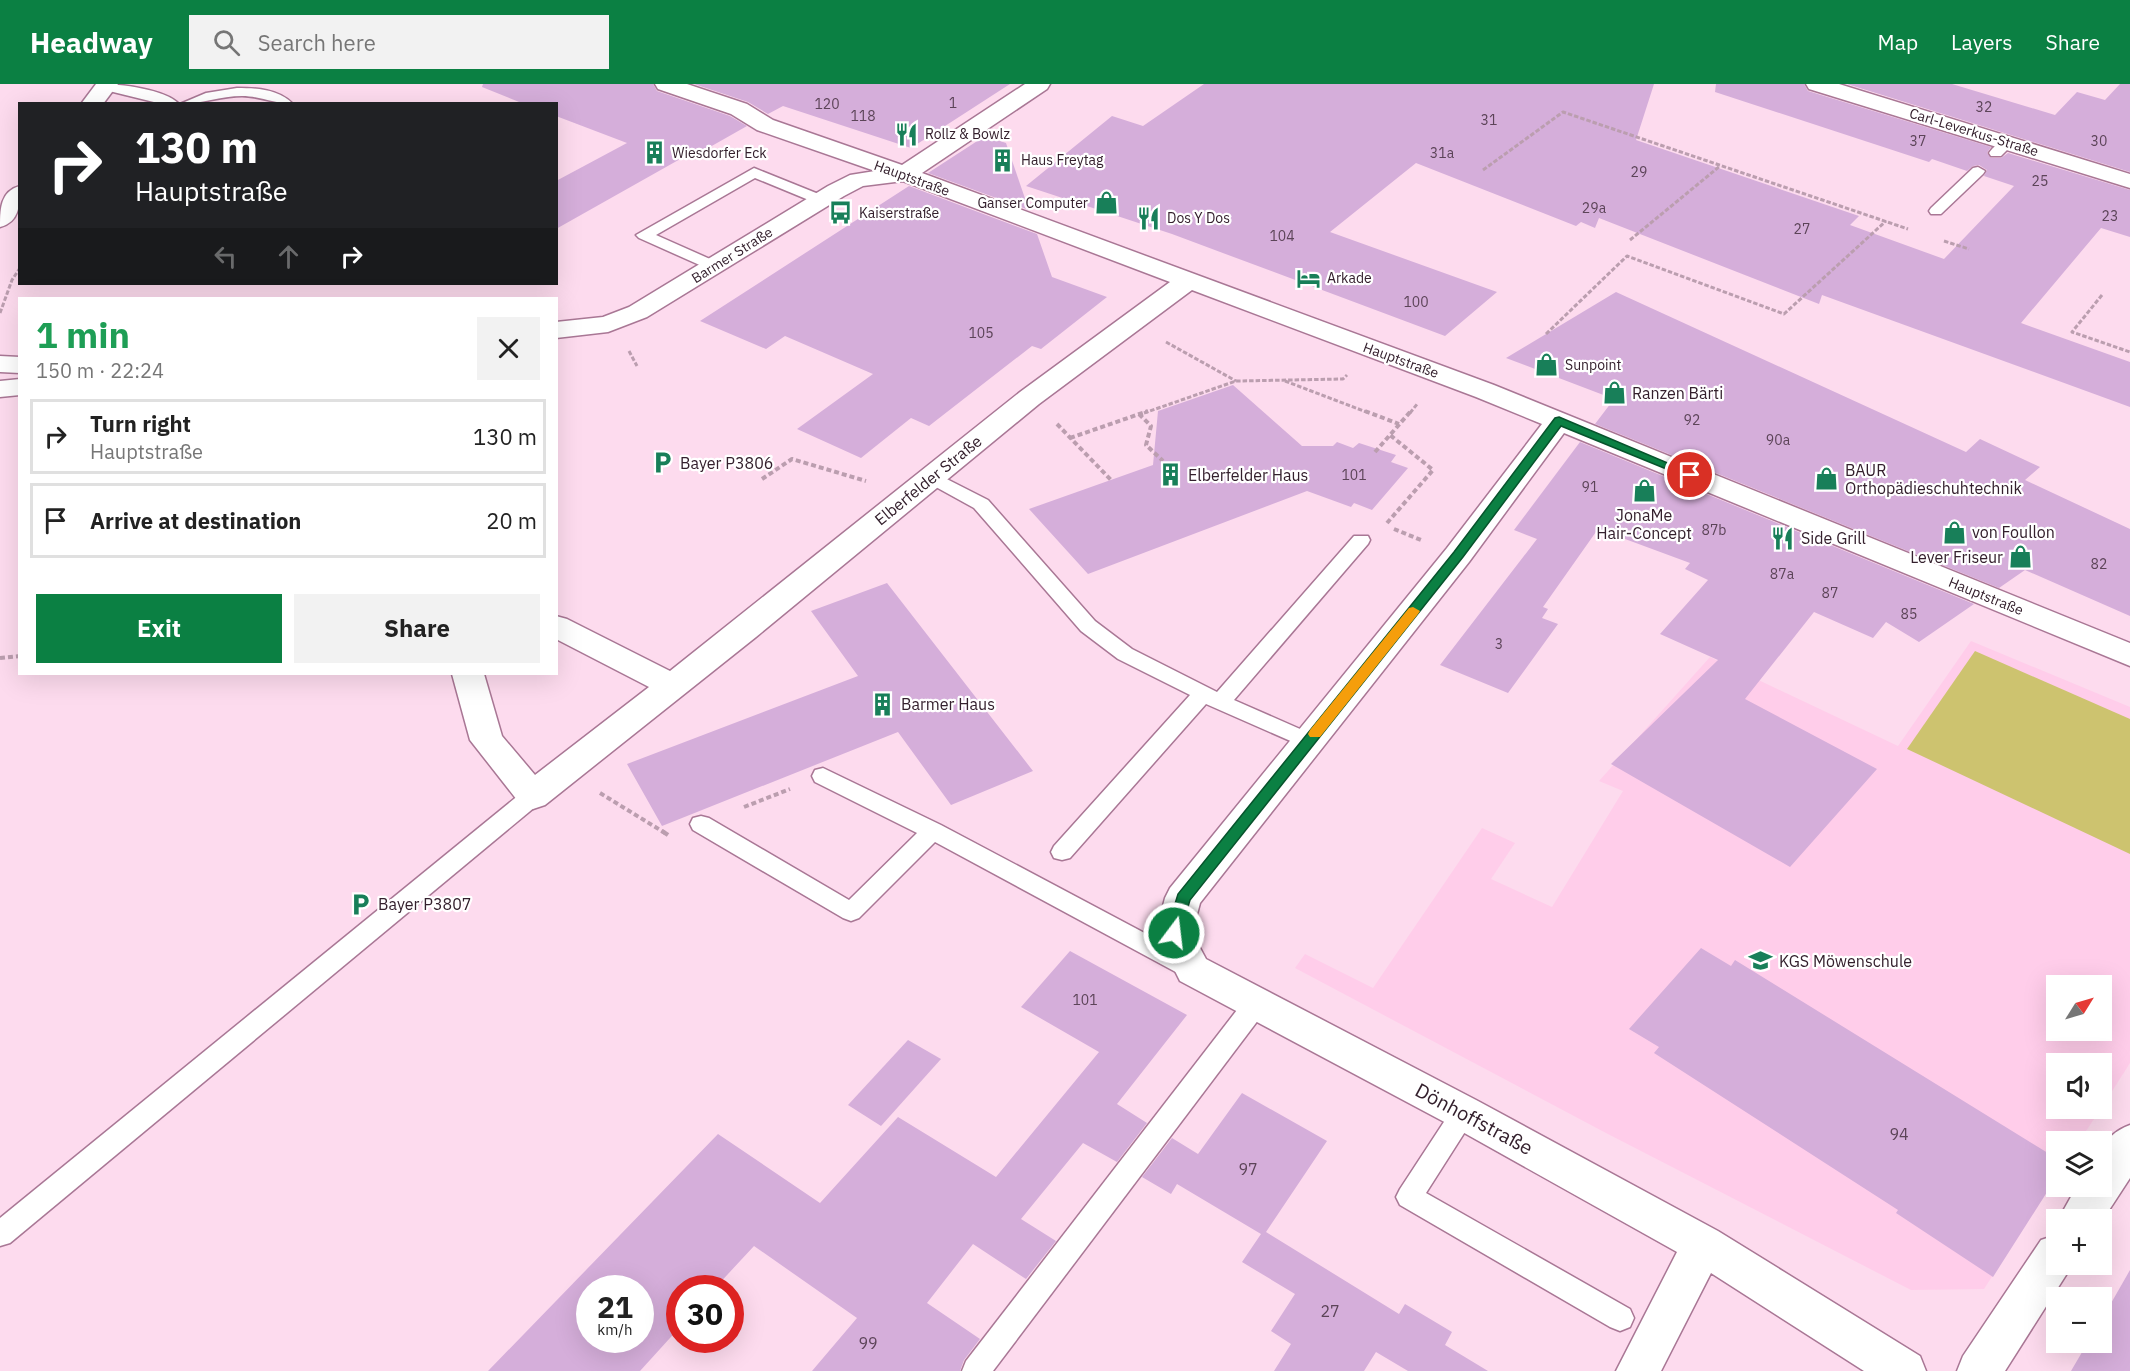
<!DOCTYPE html>
<meta charset="utf-8">
<style>
:root{--surface:#fff;--page:#f2f2f2;--text:#222;--muted:#767676;--line:#e0e0e0;--accent:#0b8043}
body{margin:0;font-family:"IBM Plex Sans",sans-serif;background:var(--page);color:var(--text);height:100vh;display:flex;flex-direction:column;font-size:22px;white-space:nowrap}
*{box-sizing:border-box;margin:0}
p{font-size:20px;color:var(--muted)}
.icon{flex:none;width:33px;height:33px;fill:none;stroke:currentColor;stroke-width:2;stroke-linecap:round;stroke-linejoin:round}
.map{position:relative;flex:1;overflow:hidden}
.details{position:absolute;left:18px;top:213px;width:540px;height:378px;display:flex;flex-direction:column;background:var(--surface);border-radius:0px;box-shadow:0 6px 24px #0002}
.details>*{flex:none}
.hud{position:absolute;left:18px;top:18px;width:540px;height:183px;border-radius:0px;box-shadow:0 6px 24px #0002;background:#202124;color:#fff;overflow:hidden}
.needle{width:39px;rotate:53deg}
.tools{position:absolute;left:2046px;top:891px;display:grid;gap:12px}
.tools a{display:grid;place-items:center;width:66px;height:66px;border-radius:0px;background:var(--surface);box-shadow:0 6px 24px #0002;font-size:30px}
.speed{position:absolute;left:576px;top:1191px;display:flex;gap:12px;font-size:30px;font-weight:700;text-align:center}
.speed>*{display:grid;place-content:center;width:78px;height:78px;border-radius:50%;background:var(--surface);box-shadow:0 6px 24px #0002;line-height:1}
.speed small{font-size:15px;font-weight:400}
.speed .limit{border:9px solid #d22;background:#fff;color:#111}
.pin{position:absolute;display:grid;place-items:center;width:51px;height:51px;color:#fff;margin:-26px;border:3px solid #fff;border-radius:50%;box-shadow:0 2px 6px #0007}
.me{position:absolute;width:66px;margin:-33px;rotate:15deg;stroke-linejoin:round;filter:drop-shadow(0 0 4px #0008)}
.turn{display:flex;align-items:center;gap:21px;height:126px;padding:0 18px;font-size:27px}
.turn .icon{width:78px;height:78px;stroke-width:2.5}
.turn b{display:block;font-size:42px;line-height:51px}
.lanes{display:flex;align-items:center;height:57px;padding:0 18px;background:#0003;justify-content:center;gap:30px;direction:ltr}
.lanes .off{opacity:.35}
.round{display:grid;place-items:center;flex:none;width:63px;height:63px;border-radius:0px;background:var(--page)}
.overview{display:flex;align-items:center;justify-content:space-between;height:102px;padding:0 18px}
h1{font-size:36px;font-weight:700;line-height:45px;color:#1e9e55}
.button{display:flex;gap:12px;margin-top:auto;padding:12px 18px}
.button a{flex:1;height:69px;border-radius:0px;background:var(--accent);color:#fff;font-size:24px;font-weight:700;line-height:69px;text-align:center}
.button a+a{background:var(--page);color:var(--text)}
ul{padding:0;list-style:none}
li{display:flex;align-items:center;gap:18px;height:75px;margin:0 12px 9px;padding:0 6px;border:3px solid var(--line);border-radius:0px}
li div{flex:1}
li b{display:block;font-size:22px}
li em{font-style:normal}
header{display:flex;align-items:center;gap:36px;box-sizing:border-box;height:84px;padding:0 30px;background:var(--accent);color:#fff}
header strong{font-size:28px}
nav{display:flex;gap:33px;margin-inline-start:auto;font-size:21px}
.search{width:420px;height:54px;background:var(--page);display:flex;align-items:center;gap:15px;box-sizing:border-box;padding:0 21px;border-radius:0px;color:var(--muted);font-size:22px}
.map>svg:first-child{display:block}
</style>
<header>
<strong>Headway</strong>
<div class="search"><svg class="icon" aria-label="search" viewBox="0 0 24 24"><circle cx="10" cy="10" r="6"/><path d="M15 15l6 6"/></svg>Search here</div>
<nav><a>Map</a><a>Layers</a><a>Share</a></nav>
</header>
<div class="map">
<svg width="2130" height="1287" viewBox="0 0 2130 1287">
<rect width="100%" height="100%" fill="#fddbee"/>
<!-- built -->
<path fill="#ffcdea" fill-rule="evenodd" d="M1971 557 2130 623V979L2102 1023V980H2056V1024L2101 1025 2079 1057 2056 1058V1093L1984 1205 1911 1206 1606 1049 1295 884 1305 870 1373 904 1482 744 1515 759 1491 795 1552 823 1623 707 1599 697 1710 573 1898 662ZM2056 902H2102V946H2056Z"/>
<!-- green -->
<polygon fill="#cdc36f" points="1975,567 2130,635 2130,770 1907,665"/>
<!-- building -->
<g fill="#d5aeda" fill-rule="evenodd">
<polygon points="483,0 653,0 657,7 730,32 747,42 687,76 682,74 556,145 556,97 627,59 556,32 556,20 524,20 482,3"/>
<polygon points="694,0 1010,0 911,64 783,22 768,30 748,18"/>
<polygon points="1204,0 1654,0 1636,56 1859,132 1850,141 1944,175 2014,102 1984,92 1987,86 1979,81 1973,82 1967,87 1932,75 1929,78 1715,8 1716,0 1804,0 1808,7 1991,63 1987,69 1991,74 2001,74 2008,69 2130,106 2130,153 2101,144 2021,239 2130,278 2130,323 1822,211 1819,220 1599,134 1595,144 1581,138 1576,142 1416,79 1330,148 1497,208 1445,252 1172,150 1026,102 1112,32 1143,42"/>
<polygon points="1847,0 1952,0 2055,31 2077,8 2105,16 2120,0 2130,0 2130,88"/>
<polygon points="985,52 1006,59 1029,126 928,89"/>
<polygon points="909,102 1037,150 1052,193 1107,213 1041,265 1032,262 929,342 911,334 861,374 797,345 873,290 785,252 766,265 700,237"/>
<polygon points="1616,208 1966,368 1980,355 2040,383 2025,396 2130,445 2130,532 2025,486 1999,504 1595,340 1614,315 1506,274"/>
<polygon points="1233,301 1302,362 1333,362 1337,358 1353,364 1359,359 1396,371 1391,378 1408,384 1372,426 1354,419 1351,423 1307,407 1088,490 1029,425 1153,381 1158,327"/>
<polygon points="1580,358 1974,520 1919,558 1886,538 1873,554 1814,528 1745,615 1877,685 1790,783 1611,680 1718,576 1660,550 1708,496 1685,485 1690,479 1598,445 1543,523 1548,525 1542,534 1558,540 1508,609 1440,581 1537,455 1514,446"/>
<polygon points="887,499 1033,687 951,721 898,648 662,742 627,680 858,592 811,527"/>
<polygon points="1701,864 1731,882 1735,876 2056,1074 2056,1094 1993,1193 1896,1129 1898,1126 1654,969 1659,963 1629,945"/>
<path d="M1070 867 1187 931 1117 1020 1147 1039 1117 1078 1083 1059 1021 1135 1056 1157 1026 1195 973 1160 927 1219 980 1255 964 1276 960 1287H812L857 1234 754 1162 715 1204H680V1243L640 1287H488L718 1050 820 1119 898 1033 996 1093 1099 968 1021 923ZM590 1204H640V1256H590Z"/>
<polygon points="908,956 941,975 881,1042 848,1021"/>
<polygon points="1242,1009 1327,1057 1266,1148 1399,1230 1405,1220 1452,1248 1445,1261 1488,1287 1408,1287 1376,1268 1364,1287 1274,1287 1291,1260 1271,1247 1295,1210 1242,1178 1261,1150 1177,1100 1171,1110 1142,1093 1172,1054 1198,1070"/>
<polygon points="2130,1186 2130,1287 2071,1287 2088,1258 2102,1258 2102,1235"/>
</g>
<g fill="none" stroke-linecap="round" stroke-linejoin="round">
<defs>
<g id="lane">
<path d="M100 0C120 0 165 5 179 20H162L105 6 100 5Z"/>
<path d="M237 4C256 4 279 5 293 20 275 20 260 12 242 12 221 12 201 20 180 20L206 9Z"/>
<path d="M2007 55 2014 59 2001 72H1991L1989 69C1993 63 2000 57 2007 55Z"/>
<polygon points="1978,83 1985,87 1983,90 1941,130 1931,130 1929,127 1931,124 1973,84"/>
<polygon points="754,84 826,113 828,116 821,120 816,119 755,94 656,151 719,179 721,182 719,185 713,187 639,154 636,151"/>
<polygon points="931,387 988,416 1095,537 1132,565 1217,608 1354,452 1368,452 1370,456 1368,460 1234,616 1316,652 1320,657 1316,662 1309,665 1302,662 1206,620 1070,774 1062,776 1054,774 1051,768 1054,762 1190,611 1118,575 1081,547 974,424 925,397 922,393 925,389"/>
<polygon points="823,684 941,741 1201,879 1205,886 1201,893 1193,896 1185,893 935,758 859,834 851,837 843,834 693,746 690,740 693,734 701,732 709,734 849,816 917,749 815,698 812,692 815,686"/>
<polygon points="533,704 541,706 544,712 541,718 10,1159 0,1162 0,1134 525,706"/>
<polygon points="1256,910 1265,913 1268,920 1265,927 993,1287 962,1287 966,1277 1247,913"/>
<polygon points="1464,1018 1473,1021 1477,1029 1426,1109 1630,1225 1634,1234 1630,1243 1620,1247 1610,1243 1400,1121 1396,1113 1400,1105 1455,1021"/>
</g>
<g id="street">
<polygon points="655,0 687,0 747,20 773,36 902,81 1025,0 1050,0 1047,5 922,89 1494,301 2130,559 2130,582 1564,349 1469,478 1200,819 1192,849 1206,875 1478,1017 1718,1147 1920,1272 1926,1287 1864,1287 1711,1189 1661,1287 1616,1287 1677,1168 1450,1041 1180,897 1156,849 1165,814 1170,804 1447,464 1542,340 1476,313 1192,206 1039,320 756,553 545,721 533,725 521,721 470,656 452,590 484,590 502,652 535,691 649,603 556,555 556,532 567,535 670,587 1020,308 1170,198 903,97 863,102 844,112 647,233 608,248 556,254 556,238 603,233 629,223 828,102 850,91 875,87 757,46 731,30 658,5"/>
<polygon points="1806,0 1839,0 2130,90 2130,104 1809,5"/>
<polygon points="0,272 20,273 20,289 0,288"/>
<polygon points="20,295 20,311 0,313 0,297"/>
<path d="M2130 1041V1094L2102 1137 2058 1136 2077 1102H2102C2102 1073 2098 1053 2130 1041Z"/>
<polygon points="2056,1151 2056,1180 2073,1180 2005,1287 1957,1287 1963,1272 2041,1156"/>
</g>
<g id="secondary">
<polygon points="96,0 118,0 103,20 81,20"/>
<path d="M20 102C20 119 20 138 0 143 0 126 0 107 20 102Z"/>
</g>
</defs>
<!-- lane casing -->
<use href="#lane" stroke="#a97795" stroke-width="3"/>
<!-- street casing -->
<use href="#street" stroke="#a97795" stroke-width="3"/>
<!-- secondary casing -->
<use href="#secondary" stroke="#a97795" stroke-width="3"/>
<!-- path-far2 -->
<g stroke="#bb9eaf" stroke-width="3" stroke-dasharray="4.5 2" stroke-linecap="butt">
<polyline points="1483,86 1563,28 1908,145"/>
<polyline points="1630,156 1720,82"/>
<polyline points="1944,157 1969,165"/>
<polyline points="2102,211 2072,248 2130,268"/>
<polyline points="0,229 12,196 20,184"/>
<polyline points="1546,250 1627,172 1784,230 1886,137"/>
<polyline points="1166,258 1236,297"/>
<polyline points="629,267 637,282"/>
<polyline points="1285,297 1369,329"/>
<polyline points="1144,329 1236,297 1343,295 1347,291"/>
<polyline points="1410,329 1418,319"/>
</g>
<!-- path-far1 -->
<g stroke="#bb9eaf" stroke-width="4" stroke-dasharray="5 3" stroke-linecap="butt">
<polyline points="1365,327 1399,340"/>
<polyline points="1139,330 1151,342 1146,361 1163,377"/>
<polyline points="1057,340 1111,396"/>
<polyline points="1070,354 1148,327"/>
<polyline points="1375,368 1411,327"/>
<polyline points="762,395 792,375 866,397"/>
<polyline points="1387,439 1433,386 1390,351"/>
<polyline points="1394,445 1421,456"/>
<polyline points="0,574 20,572"/>
<polyline points="600,709 665,749"/>
<polyline points="744,723 790,705"/>
</g>
<!-- path -->
<polyline stroke="#bb9eaf" stroke-width="4.5" stroke-dasharray="8 4" stroke-linecap="butt" points="662,747 668,751"/>
<!-- lane -->
<use href="#lane" fill="#fff" fill-rule="evenodd"/>
<!-- street -->
<use href="#street" fill="#fff" fill-rule="evenodd"/>
<!-- secondary -->
<use href="#secondary" fill="#fff" fill-rule="evenodd"/>
</g>
<!-- route -->
<polygon fill="#0b8043" stroke="#07532c" stroke-width="1.5" points="1559,333 1696,391 1690,394 1686,393 1561,342 1463,473 1190,816 1179,853 1168,853 1166,849 1178,810 1454,468 1555,334"/>
<!-- slow -->
<polygon fill="#f59e0b" points="1413,523 1420,527 1418,530 1320,653 1310,653 1308,650 1310,646 1409,524"/>
<!-- icons -->
<defs>
<symbol id="restaurant-bare" viewBox="-9 -9 18 18"><path d="M-5-6h1v4h1v-4h1v4h1v-4h1v5L-1.5 .5V6h-2V.5L-5-1ZM5-6V6H3V1.5H1.5Q1.5-4 5-6Z" fill="#187f59" stroke="#fff" stroke-width="2.5" paint-order="stroke"/></symbol>
<symbol id="building-bare" viewBox="-9 -9 18 18"><path d="M-4-6H4V6H1V3H-1V6H-4ZM-2.5-4.3h1.7v1.8h-1.7ZM.8-4.3h1.7v1.8H.8ZM-2.5-1h1.7V.8h-1.7ZM.8-1h1.7V.8H.8Z" fill="#187f59" stroke="#fff" stroke-width="2.5" paint-order="stroke"/></symbol>
<symbol id="shop-bare" viewBox="-9 -9 18 18"><path d="M-5-2.5h2.3a2.7 3.5 0 0 1 5.4 0H5L5.5 6h-11ZM-1.5-2.5h3a1.5 2.3 0 0 0-3 0Z" fill="#187f59" stroke="#fff" stroke-width="2.5" paint-order="stroke"/></symbol>
<symbol id="bus-bare" viewBox="-9 -9 18 18"><path d="M-5-6H5V4H4V6H2V4H-2V6H-4V4H-5ZM-3.5-4V0h7V-4ZM-3.5 1.2v1.5H-2V1.2ZM2 1.2v1.5H3.5V1.2Z" fill="#187f59" stroke="#fff" stroke-width="2.5" paint-order="stroke"/></symbol>
<symbol id="hotel-bare" viewBox="-9 -9 18 18"><path d="M-6-4.5h1.5V1H6V5H4.5V3h-9V5H-6ZM-4 0a1.8 1.8 0 1 1 3.6 0ZM.5 0V-2.5h3Q6-2.5 6 0Z" fill="#187f59" stroke="#fff" stroke-width="2.5" paint-order="stroke"/></symbol>
<symbol id="parking-bare" viewBox="-9 -9 18 18"><path d="M-3.5-5.5H1a3.5 3.5 0 0 1 0 7H-1V5.5H-3.5ZM-1-3.4V-.6H.8a1.4 1.4 0 0 0 0-2.8Z" fill="#187f59" stroke="#fff" stroke-width="2.5" paint-order="stroke"/></symbol>
<symbol id="school-bare" viewBox="-9 -9 18 18"><path d="M0-5L7-2L0 1L-7-2ZM-4 1L0 2.5L4 1V4Q0 6-4 4Z" fill="#187f59" stroke="#fff" stroke-width="2.5" paint-order="stroke"/></symbol>
</defs>
<g fill-rule="evenodd">
<use href="#restaurant-bare" x="890" y="34" width="33" height="33"/>
<use href="#building-bare" x="638" y="52" width="33" height="33"/>
<use href="#building-bare" x="986" y="60" width="33" height="33"/>
<use href="#shop-bare" x="1090" y="102" width="33" height="33"/>
<use href="#bus-bare" x="824" y="112" width="33" height="33"/>
<use href="#restaurant-bare" x="1132" y="118" width="33" height="33"/>
<use href="#hotel-bare" x="1292" y="178" width="33" height="33"/>
<use href="#shop-bare" x="1530" y="264" width="33" height="33"/>
<use href="#shop-bare" x="1598" y="292" width="33" height="33"/>
<use href="#parking-bare" x="646" y="362" width="33" height="33"/>
<use href="#building-bare" x="1154" y="374" width="33" height="33"/>
<use href="#shop-bare" x="1810" y="378" width="33" height="33"/>
<use href="#shop-bare" x="1628" y="390" width="33" height="33"/>
<use href="#shop-bare" x="1938" y="432" width="33" height="33"/>
<use href="#restaurant-bare" x="1766" y="438" width="33" height="33"/>
<use href="#shop-bare" x="2004" y="456" width="33" height="33"/>
<use href="#building-bare" x="866" y="604" width="33" height="33"/>
<use href="#parking-bare" x="344" y="804" width="33" height="33"/>
<use href="#school-bare" x="1744" y="860" width="33" height="33"/>
</g>
<g text-anchor="middle" stroke-width="4.5" stroke-linejoin="round" paint-order="stroke">
<!-- number labels -->
<g font-size="14" fill="#5c4458">
<text x="953" y="24">1</text>
<text x="827" y="25">120</text>
<text x="1984" y="28">32</text>
<text x="863" y="37">118</text>
<text x="1489" y="41">31</text>
<text x="1918" y="62">37</text>
<text x="2099" y="62">30</text>
<text x="1442" y="74">31a</text>
<text x="1639" y="93">29</text>
<text x="2040" y="102">25</text>
<text x="1594" y="129">29a</text>
<text x="2110" y="137">23</text>
<text x="1802" y="150">27</text>
<text x="1282" y="157">104</text>
<text x="1416" y="223">100</text>
<text x="981" y="254">105</text>
<text x="1692" y="341">92</text>
<text x="1778" y="361">90a</text>
<text x="1354" y="396">101</text>
<text x="1590" y="408">91</text>
<text x="1714" y="451">87b</text>
<text x="2099" y="485">82</text>
<text x="1782" y="495">87a</text>
<text x="1830" y="514">87</text>
<text x="1909" y="535">85</text>
<text x="1499" y="565">3</text>
<text x="1085" y="921">101</text>
</g>
<!-- far-street labels -->
<g font-size="14" fill="#34202d" stroke="#fff">
<text transform="translate(1974 48) rotate(17)" y="5">Carl-Leverkus-Straße</text>
<text transform="translate(912 94) rotate(20)" y="5">Hauptstraße</text>
<text transform="translate(732 171) rotate(-32)" y="5">Barmer Straße</text>
<text transform="translate(1401 276) rotate(20)" y="5">Hauptstraße</text>
<text transform="translate(1986 512) rotate(22)" y="5">Hauptstraße</text>
</g>
<!-- far-poi labels -->
<g font-size="14" fill="#34202d" stroke="#fff" text-anchor="start">
<text x="925" y="55">Rollz &amp; Bowlz</text>
<text x="672" y="74">Wiesdorfer Eck</text>
<text x="1021" y="81">Haus Freytag</text>
<text x="1088" y="124" text-anchor="end">Ganser Computer</text>
<text x="859" y="134">Kaiserstraße</text>
<text x="1167" y="139">Dos Y Dos</text>
<text x="1327" y="199">Arkade</text>
<text x="1565" y="286">Sunpoint</text>
</g>
<!-- poi labels -->
<g font-size="16" fill="#34202d" stroke="#fff" text-anchor="start">
<text x="1632" y="315">Ranzen Bärti</text>
<text x="680" y="385">Bayer P3806</text>
<text x="1845" y="392">BAUR<tspan x="1845" dy="18">Orthopädieschuhtechnik</tspan></text>
<text x="1188" y="397">Elberfelder Haus</text>
<text x="1644" y="437" text-anchor="middle">JonaMe<tspan x="1644" dy="18">Hair-Concept</tspan></text>
<text x="1972" y="454">von Foullon</text>
<text x="1801" y="460">Side Grill</text>
<text x="2003" y="479" text-anchor="end">Lever Friseur</text>
<text x="901" y="626">Barmer Haus</text>
<text x="378" y="826">Bayer P3807</text>
<text x="1779" y="883">KGS Möwenschule</text>
</g>
<!-- street labels -->
<g font-size="16" fill="#34202d" stroke="#fff">
<text transform="translate(928 396) rotate(-39)" y="6">Elberfelder Straße</text>
</g>
<!-- near-number labels -->
<g font-size="16" fill="#5c4458">
<text x="1899" y="1056">94</text>
<text x="1248" y="1091">97</text>
<text x="1330" y="1233">27</text>
<text x="868" y="1265">99</text>
</g>
<!-- near-street labels -->
<g font-size="20" fill="#34202d" stroke="#fff">
<text transform="translate(1474 1035) rotate(28)" y="7">Dönhoffstraße</text>
</g>
</g>
</svg>
<div class="tools">
<a><svg class="needle" viewBox="-14 -14 28 28"><path d="M0-13l5 13h-10z" fill="#e53935"/><path d="M0 13l5-13h-10z" fill="#767676"/></svg></a>
<a><svg class="icon" aria-label="sound" viewBox="0 0 24 24"><path d="M4 9h4l5-4v14l-5-4H4zM17 9q2 3 0 6"/></svg></a>
<a><svg class="icon" aria-label="layers" viewBox="0 0 24 24"><path d="M12 4l9 5-9 5-9-5zM3 14l9 5 9-5"/></svg></a>
<a>+</a>
<a>−</a>
</div>
<div class="speed"><div>21<small>km/h</small></div><div class="limit">30</div></div>
<div class="pin" style="left:1690px;top:391px;background:#d93025"><svg class="icon" aria-label="arrive" viewBox="0 0 24 24"><path d="M6 21V4h12l-3 4 3 4H6"/></svg></div>
<svg class="me" style="left:1174px;top:849px" viewBox="-20 -20 40 40"><circle r="17" fill="#0b8043" stroke="#fff" stroke-width="3"/><path d="M0-11L8 9 0 5-8 9z" fill="#fff"/></svg>
<div class="hud">
<div class="turn"><svg class="icon" aria-label="right" viewBox="0 0 24 24"><path d="M7 20v-9h11M14 6l5 5-5 5"/></svg><div><b>130 m</b>Hauptstraße</div></div>
<div class="lanes"><svg class="icon off" aria-label="left" viewBox="0 0 24 24"><path d="M17 20v-9H6M10 6l-5 5 5 5"/></svg><svg class="icon off" aria-label="ahead" viewBox="0 0 24 24"><path d="M12 20V5M6 11l6-6 6 6"/></svg><svg class="icon" aria-label="right" viewBox="0 0 24 24"><path d="M7 20v-9h11M14 6l5 5-5 5"/></svg></div>
</div>
<section class="details">
<div class="overview"><div><h1>1 min</h1><p>150 m · 22:24</p></div><a class="round"><svg class="icon" aria-label="close" viewBox="0 0 24 24"><path d="M6 6l12 12M18 6L6 18"/></svg></a></div>
<ul>
<li><svg class="icon" aria-label="right" viewBox="0 0 24 24"><path d="M7 20v-9h11M14 6l5 5-5 5"/></svg><div><b>Turn right</b><p>Hauptstraße</p></div><em>130 m</em></li>
<li><svg class="icon" aria-label="arrive" viewBox="0 0 24 24"><path d="M6 21V4h12l-3 4 3 4H6"/></svg><div><b>Arrive at destination</b></div><em>20 m</em></li>
</ul>
<div class="button"><a>Exit</a><a>Share</a></div>
</section>
</div>
